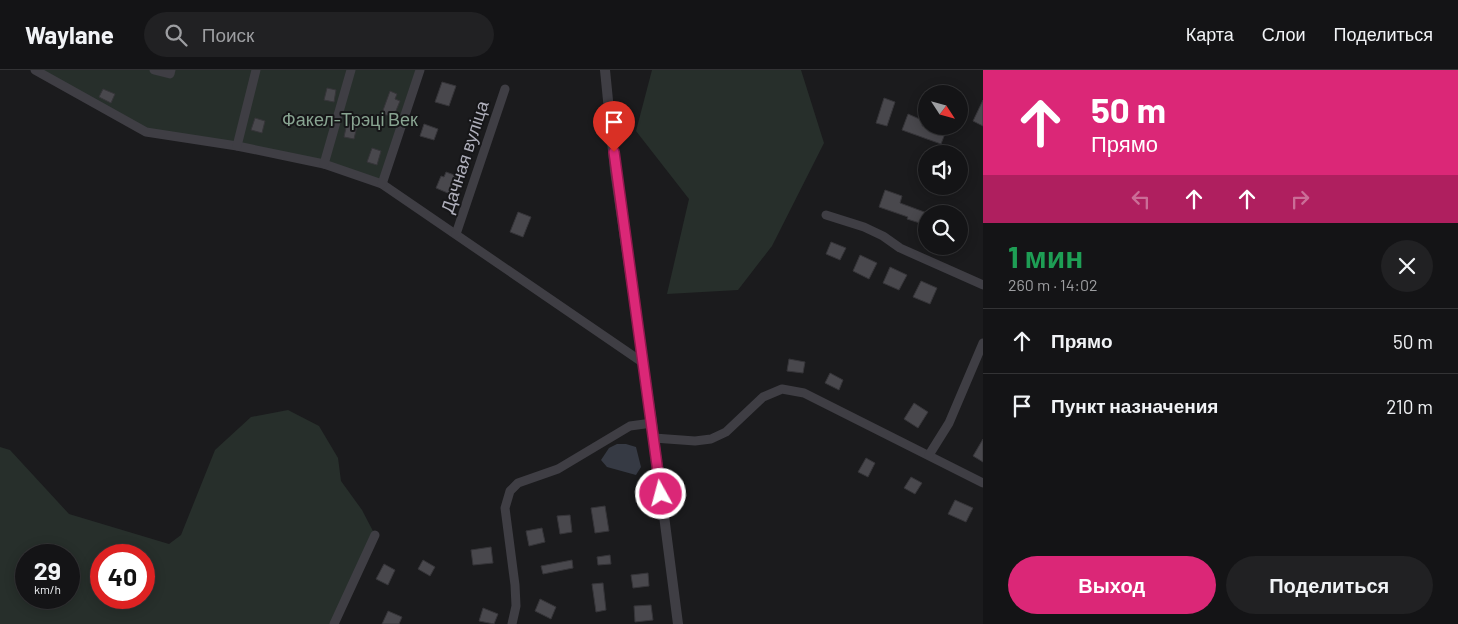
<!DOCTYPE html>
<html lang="ru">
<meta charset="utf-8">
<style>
:root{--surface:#141416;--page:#212123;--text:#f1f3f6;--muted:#9d9ea1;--line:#333335;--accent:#db2777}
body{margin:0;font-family:Barlow,sans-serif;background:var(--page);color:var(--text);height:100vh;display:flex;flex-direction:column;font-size:19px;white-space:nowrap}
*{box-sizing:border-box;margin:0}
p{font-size:16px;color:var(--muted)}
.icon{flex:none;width:28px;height:28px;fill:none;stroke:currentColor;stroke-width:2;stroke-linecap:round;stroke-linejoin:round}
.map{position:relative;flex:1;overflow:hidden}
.side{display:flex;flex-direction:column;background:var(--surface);width:475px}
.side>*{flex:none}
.hud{background:#db2777;color:#fff;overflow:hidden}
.needle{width:32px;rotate:126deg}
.buttons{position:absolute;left:918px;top:15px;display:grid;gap:10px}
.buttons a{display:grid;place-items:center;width:50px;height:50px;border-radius:50%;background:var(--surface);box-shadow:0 2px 12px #0003,0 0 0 1px var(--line);font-size:25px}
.speed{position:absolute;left:15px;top:474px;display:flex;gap:10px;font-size:25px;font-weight:700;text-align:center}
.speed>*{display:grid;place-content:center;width:65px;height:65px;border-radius:50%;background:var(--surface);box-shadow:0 2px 12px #0003,0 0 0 1px var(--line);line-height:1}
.speed small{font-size:12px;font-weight:400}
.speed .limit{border:8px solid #d22;background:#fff;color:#111}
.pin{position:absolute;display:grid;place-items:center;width:42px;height:42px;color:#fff;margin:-51px -21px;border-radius:50% 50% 50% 0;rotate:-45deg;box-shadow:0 0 5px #0007}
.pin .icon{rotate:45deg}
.me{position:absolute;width:55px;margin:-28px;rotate:353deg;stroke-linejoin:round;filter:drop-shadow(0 0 4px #0008)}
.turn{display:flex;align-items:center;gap:18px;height:105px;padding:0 25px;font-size:22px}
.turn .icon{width:65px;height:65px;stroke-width:2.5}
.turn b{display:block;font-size:35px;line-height:42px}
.lanes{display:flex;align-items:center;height:48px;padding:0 25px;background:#0003;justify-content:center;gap:25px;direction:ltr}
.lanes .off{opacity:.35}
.round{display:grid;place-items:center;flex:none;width:52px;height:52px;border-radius:26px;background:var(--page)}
.summary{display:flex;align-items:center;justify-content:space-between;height:85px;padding:0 25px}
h1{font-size:30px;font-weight:700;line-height:38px;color:#1e9e55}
.button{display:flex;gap:10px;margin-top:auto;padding:10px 25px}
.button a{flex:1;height:58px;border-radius:30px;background:var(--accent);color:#fff;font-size:20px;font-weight:700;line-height:58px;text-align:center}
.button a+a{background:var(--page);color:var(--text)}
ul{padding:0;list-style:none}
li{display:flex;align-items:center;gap:15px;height:65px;padding:0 25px;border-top:1px solid var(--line)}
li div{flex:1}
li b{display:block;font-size:19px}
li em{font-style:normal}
header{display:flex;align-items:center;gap:30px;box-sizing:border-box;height:70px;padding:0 25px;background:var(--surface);border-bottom:1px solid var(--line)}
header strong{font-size:24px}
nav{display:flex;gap:28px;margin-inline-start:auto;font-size:18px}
.search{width:350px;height:45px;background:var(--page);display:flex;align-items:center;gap:12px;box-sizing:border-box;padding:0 18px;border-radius:28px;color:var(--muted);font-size:19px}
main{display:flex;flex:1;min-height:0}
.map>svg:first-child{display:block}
</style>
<header>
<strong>Waylane</strong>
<div class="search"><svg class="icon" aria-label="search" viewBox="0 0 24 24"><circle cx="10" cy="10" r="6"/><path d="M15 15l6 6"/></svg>Поиск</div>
<nav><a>Карта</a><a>Слои</a><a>Поделиться</a></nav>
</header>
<main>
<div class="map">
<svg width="983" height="554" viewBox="0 0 983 554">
<rect width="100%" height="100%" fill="#1b1b1d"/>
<!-- green -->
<g fill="#272f2b" fill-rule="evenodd">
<polygon points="35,0 420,0 382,114 324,94 146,62"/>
<polygon points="652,0 801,0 824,73 772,176 738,220 667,224 689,129 636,61"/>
<path d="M288 340 319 356 338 388 341 411 362 440 375 465 334 554H0V377L10 380 69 444 169 474 181 465 215 380 251 347ZM26 485H69V528H26ZM101 485H144V528H101Z"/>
</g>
<!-- water -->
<polygon fill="#363a44" points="617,374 626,374 636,377 641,397 636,405 607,397 601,390 609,378"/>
<!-- building -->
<g fill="#49484d" stroke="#363539">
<polygon points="442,12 456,16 449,36 435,32"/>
<polygon points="327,18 336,20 334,32 324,30"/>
<polygon points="103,19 115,24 111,33 99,27"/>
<polygon points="390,21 397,24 395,29 400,31 393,48 382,43"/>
<polygon points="884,28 895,32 887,56 876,53"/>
<polygon points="983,30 983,56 973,51"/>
<polygon points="908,44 924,51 922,56 934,56 946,61 941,74 902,60"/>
<polygon points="255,48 265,51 262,63 251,60"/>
<polygon points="347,53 357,56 354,69 344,67"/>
<polygon points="424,54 438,59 434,70 420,66"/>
<polygon points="372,78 381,81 377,95 367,92"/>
<polygon points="446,102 457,106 450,124 436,118 441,106 444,107"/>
<polygon points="885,120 902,126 900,133 927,143 923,154 907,149 908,147 879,137"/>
<polygon points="518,142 531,147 523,167 510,162"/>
<polygon points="831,172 846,178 840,190 826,184"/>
<polygon points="860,185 877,193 869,209 853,201"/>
<polygon points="890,197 907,205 899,220 883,213"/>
<polygon points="921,211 937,218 930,234 913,227"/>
<polygon points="789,289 805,292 803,303 787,301"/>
<polygon points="830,303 843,310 839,320 825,313"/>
<polygon points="914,333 928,342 918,358 904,349"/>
<polygon points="983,369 983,392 973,386"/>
<polygon points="866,388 875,393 868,407 858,402"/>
<polygon points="911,407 922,413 915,424 904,418"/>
<polygon points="955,430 973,438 966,452 948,444"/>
<polygon points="605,436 609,461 595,463 591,438"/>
<polygon points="570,445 572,462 560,464 557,446"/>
<polygon points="542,458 545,472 529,476 526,461"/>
<polygon points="491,477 493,493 473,495 471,480"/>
<polygon points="610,485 611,494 598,495 597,487"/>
<polygon points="423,490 435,497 430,506 418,499"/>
<polygon points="572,490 573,498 543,504 541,496"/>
<polygon points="384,494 395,500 388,515 376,509"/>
<polygon points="648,503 649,516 633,518 631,505"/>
<polygon points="603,513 606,540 596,542 592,514"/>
<polygon points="540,529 556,537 551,549 535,541"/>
<polygon points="651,535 653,550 635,552 634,536"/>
<polygon points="483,538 498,544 494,554 479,551"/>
<polygon points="388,541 402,547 399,554 382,554"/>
</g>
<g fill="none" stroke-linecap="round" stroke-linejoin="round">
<!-- minor -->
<g stroke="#3f3e44" stroke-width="9">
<polyline points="35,0 146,62 237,76 324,94 382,114 642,292"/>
<polyline points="154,0 170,4 171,0"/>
<polyline points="237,76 256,0"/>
<polyline points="324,94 351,0"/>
<polyline points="382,114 420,0"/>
<polyline points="826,145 864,157 883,166 900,178 983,215"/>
<polyline points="456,164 505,19"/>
<polyline points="654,368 695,371 711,369 726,362 763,327 782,319 804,323 983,413"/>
<polyline points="929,385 949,353 983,273"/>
<polyline points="334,554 375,465"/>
<polyline points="512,554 516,536 515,515 505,438 510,421 518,413 558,399 630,356 652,353"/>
</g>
<!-- tertiary -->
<polyline stroke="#3f3e44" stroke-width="10" points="605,0 615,101 652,353 678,554"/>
</g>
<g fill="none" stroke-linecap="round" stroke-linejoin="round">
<defs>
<polyline id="route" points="614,82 661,424"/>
</defs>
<!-- route casing -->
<use href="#route" stroke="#8e194d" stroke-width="12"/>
<!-- route -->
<use href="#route" stroke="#db2777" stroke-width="9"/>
</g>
<g text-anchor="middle" stroke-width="4" stroke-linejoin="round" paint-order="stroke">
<!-- park labels -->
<g font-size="18" fill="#88a491" stroke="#161618">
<text x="350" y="56">Факел-Трэці Век</text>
</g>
<!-- street labels -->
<g font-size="18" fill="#afafbb" stroke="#161618">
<text transform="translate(465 87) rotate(-72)" y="6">Дачная вуліца</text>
</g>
</g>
</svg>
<div class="buttons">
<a><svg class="needle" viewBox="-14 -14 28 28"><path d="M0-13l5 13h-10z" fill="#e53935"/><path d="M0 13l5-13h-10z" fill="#9d9ea1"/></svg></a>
<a><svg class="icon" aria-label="sound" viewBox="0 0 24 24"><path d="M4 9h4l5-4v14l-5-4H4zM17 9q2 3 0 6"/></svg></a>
<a><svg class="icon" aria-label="search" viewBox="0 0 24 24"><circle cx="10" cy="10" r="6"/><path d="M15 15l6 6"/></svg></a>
</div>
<div class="speed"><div>29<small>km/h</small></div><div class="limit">40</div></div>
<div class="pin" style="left:614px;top:82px;background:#d93025"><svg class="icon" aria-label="arrive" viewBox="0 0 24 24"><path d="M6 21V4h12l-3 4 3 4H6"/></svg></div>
<svg class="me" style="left:661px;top:424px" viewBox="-20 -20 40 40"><circle r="17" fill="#db2777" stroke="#fff" stroke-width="3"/><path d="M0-11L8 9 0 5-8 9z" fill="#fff"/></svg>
</div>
<section class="side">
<div class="hud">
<div class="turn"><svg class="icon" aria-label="ahead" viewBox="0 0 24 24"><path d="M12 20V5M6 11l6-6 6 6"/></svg><div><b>50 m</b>Прямо</div></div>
<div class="lanes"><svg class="icon off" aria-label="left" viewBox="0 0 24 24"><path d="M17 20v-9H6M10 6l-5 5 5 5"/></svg><svg class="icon" aria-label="ahead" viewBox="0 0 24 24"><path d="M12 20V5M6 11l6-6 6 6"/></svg><svg class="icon" aria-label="ahead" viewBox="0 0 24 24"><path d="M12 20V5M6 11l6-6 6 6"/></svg><svg class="icon off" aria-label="right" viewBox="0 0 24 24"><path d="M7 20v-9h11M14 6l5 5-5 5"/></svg></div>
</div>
<div class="summary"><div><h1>1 мин</h1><p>260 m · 14:02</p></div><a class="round"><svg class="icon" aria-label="close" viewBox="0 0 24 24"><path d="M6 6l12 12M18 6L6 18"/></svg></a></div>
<ul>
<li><svg class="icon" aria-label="ahead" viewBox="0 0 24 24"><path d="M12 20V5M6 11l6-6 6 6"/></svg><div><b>Прямо</b></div><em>50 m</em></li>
<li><svg class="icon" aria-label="arrive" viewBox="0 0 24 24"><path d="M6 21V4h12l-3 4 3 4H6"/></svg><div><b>Пункт назначения</b></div><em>210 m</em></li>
</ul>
<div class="button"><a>Выход</a><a>Поделиться</a></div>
</section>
</main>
